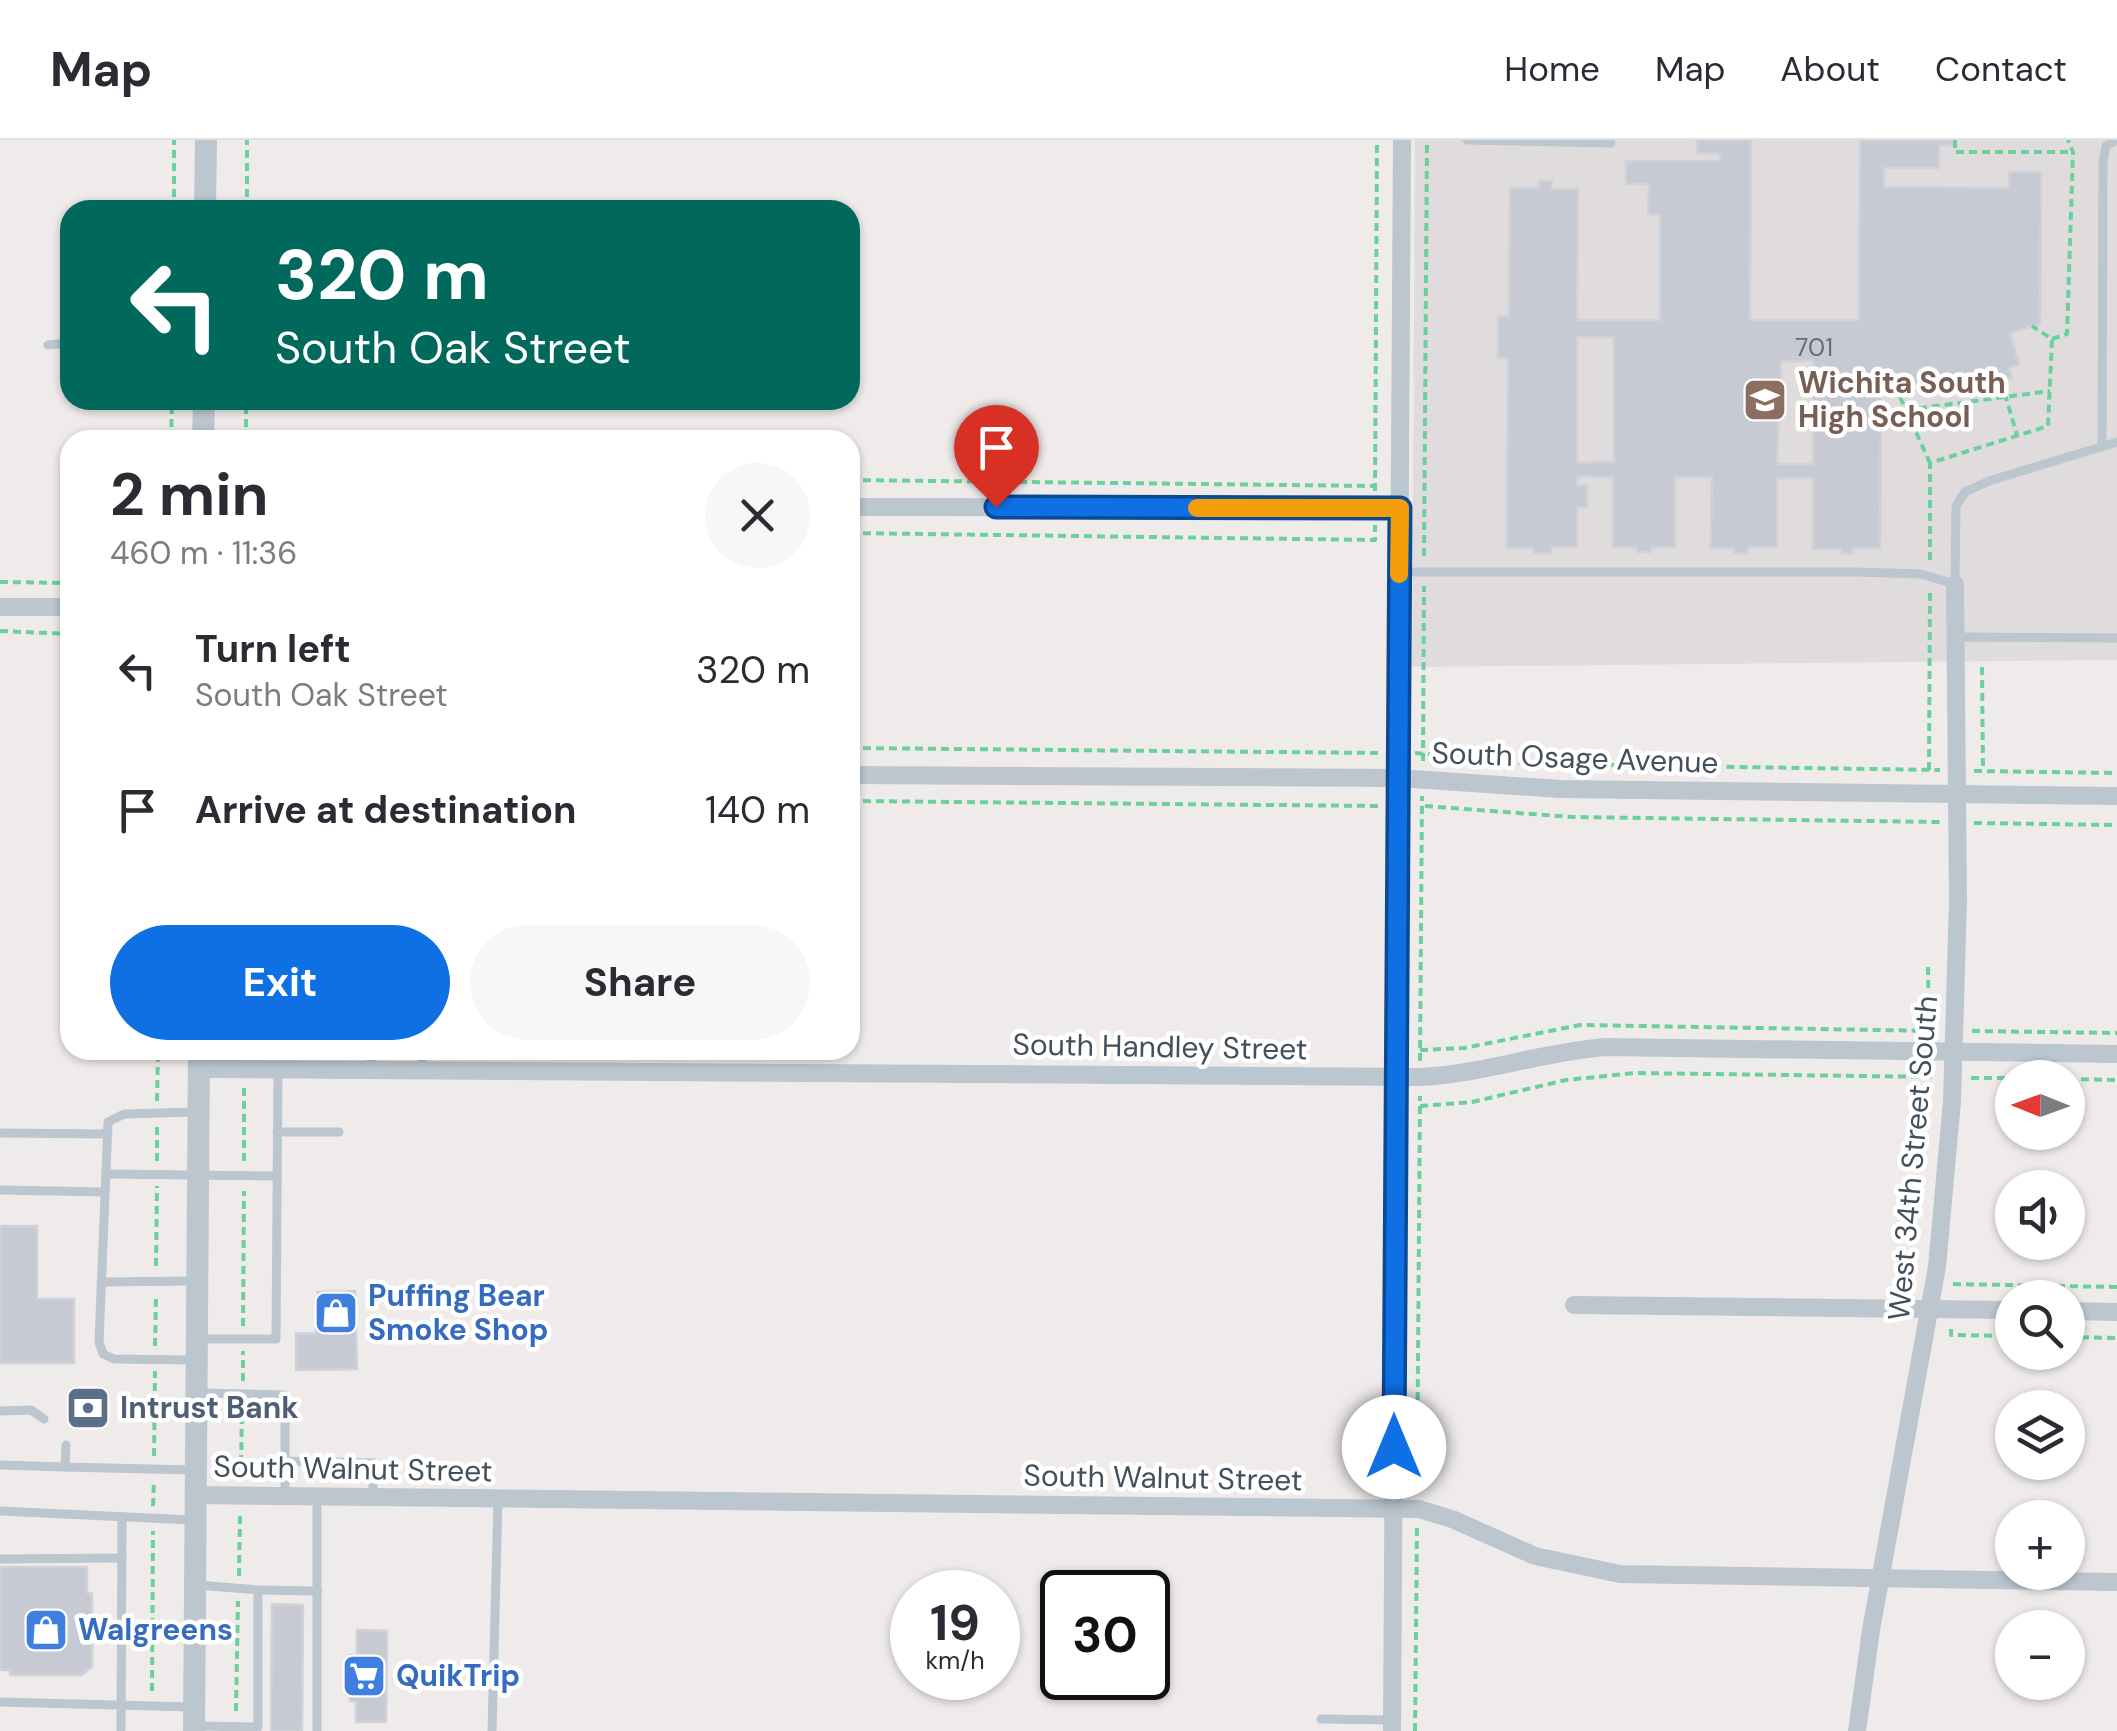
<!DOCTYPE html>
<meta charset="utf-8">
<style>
:root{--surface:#fff;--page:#f7f7f7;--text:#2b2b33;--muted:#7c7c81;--line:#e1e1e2;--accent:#0f70e4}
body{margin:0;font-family:"DM Sans",sans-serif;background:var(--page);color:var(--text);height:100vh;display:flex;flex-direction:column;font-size:38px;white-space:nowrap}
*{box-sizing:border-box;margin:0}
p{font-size:32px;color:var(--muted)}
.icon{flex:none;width:55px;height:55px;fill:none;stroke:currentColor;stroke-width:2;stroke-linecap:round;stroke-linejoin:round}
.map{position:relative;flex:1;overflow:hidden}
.details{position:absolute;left:60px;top:290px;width:800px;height:630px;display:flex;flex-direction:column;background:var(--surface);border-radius:30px;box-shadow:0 2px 8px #0004}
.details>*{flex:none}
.hud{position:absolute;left:60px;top:60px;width:800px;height:210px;border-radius:30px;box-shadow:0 2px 8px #0004;background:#00695c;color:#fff;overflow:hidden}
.needle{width:65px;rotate:271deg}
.fabs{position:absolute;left:1995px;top:920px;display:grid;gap:20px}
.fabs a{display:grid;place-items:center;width:90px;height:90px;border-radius:50%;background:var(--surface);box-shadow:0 2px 8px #0004;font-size:50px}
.speed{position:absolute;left:890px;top:1430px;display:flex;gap:20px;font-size:50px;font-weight:700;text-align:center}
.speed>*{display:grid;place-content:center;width:130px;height:130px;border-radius:50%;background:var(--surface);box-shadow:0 2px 8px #0004;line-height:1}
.speed small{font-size:25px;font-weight:400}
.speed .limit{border:5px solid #111;border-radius:15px;background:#fff;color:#111}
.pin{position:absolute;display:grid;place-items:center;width:85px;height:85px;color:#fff;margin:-102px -42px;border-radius:50% 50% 50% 0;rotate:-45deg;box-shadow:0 0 10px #0007}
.pin .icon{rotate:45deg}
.me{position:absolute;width:110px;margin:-55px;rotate:0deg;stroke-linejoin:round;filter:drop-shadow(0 0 8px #0008)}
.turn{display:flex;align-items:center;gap:35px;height:210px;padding:0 50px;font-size:45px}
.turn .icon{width:130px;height:130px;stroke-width:2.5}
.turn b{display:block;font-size:70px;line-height:85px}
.round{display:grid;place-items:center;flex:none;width:105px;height:105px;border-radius:52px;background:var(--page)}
.summary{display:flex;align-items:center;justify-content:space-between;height:170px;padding:0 50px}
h1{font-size:60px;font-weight:700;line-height:75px}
.button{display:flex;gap:20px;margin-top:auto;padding:20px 50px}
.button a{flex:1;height:115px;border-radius:60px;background:var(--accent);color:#fff;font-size:40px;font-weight:700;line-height:115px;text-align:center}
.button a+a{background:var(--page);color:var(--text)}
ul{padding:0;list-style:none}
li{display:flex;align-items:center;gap:30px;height:140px;padding:0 50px}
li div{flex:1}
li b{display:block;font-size:38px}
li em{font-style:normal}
header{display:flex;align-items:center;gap:60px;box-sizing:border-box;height:140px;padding:0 50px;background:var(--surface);border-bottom:2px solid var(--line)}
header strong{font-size:48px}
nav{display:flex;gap:55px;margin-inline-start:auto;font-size:35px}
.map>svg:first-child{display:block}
</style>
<header>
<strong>Map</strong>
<nav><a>Home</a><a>Map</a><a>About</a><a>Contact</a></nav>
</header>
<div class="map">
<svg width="2117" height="1591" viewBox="0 0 2117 1591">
<rect width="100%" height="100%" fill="#efebeb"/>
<!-- education -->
<polygon fill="#e0dcdd" points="1415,0 2117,0 2117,520 1412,527"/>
<!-- building -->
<g fill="#c7cad2" stroke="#cfd2d8" stroke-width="2.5" fill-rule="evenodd">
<path d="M1697 0H1751L1750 180H1859L1860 0H1954V5H1939V28H1884V47L2009 48V32H2041L2040 184 2010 193 2019 224 2009 228 2012 238 1989 244 1881 243 1880 408H1853V413H1841V409H1813V338H1777V407H1748V413H1734L1735 408H1711L1712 337H1675V407H1651V412H1637V407H1613V337L1577 336V346L1587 345V367H1577V407H1551V413H1534L1533 408H1507L1508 218H1498V176H1509L1510 48H1539V41H1552L1551 49H1578L1577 180H1660V74H1648L1649 44H1626V21H1720V14L1697 13ZM1577 197H1614V322L1577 323ZM1781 221H1813V324H1777Z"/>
<polygon points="0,1086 37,1086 37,1159 74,1159 74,1223 0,1223"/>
<polygon points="355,1151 357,1229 296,1230 296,1193 316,1194 318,1152"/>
<polygon points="0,1427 87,1427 87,1453 92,1453 92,1527 82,1535 10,1535 10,1530 0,1530"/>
<polygon points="272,1464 303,1465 302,1591 271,1591"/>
<polygon points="357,1490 387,1491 386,1582 356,1582 356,1561 350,1561 350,1515 357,1515"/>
</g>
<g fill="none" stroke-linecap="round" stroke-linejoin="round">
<!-- path -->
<g stroke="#6cd09d" stroke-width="4" stroke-dasharray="8 5" stroke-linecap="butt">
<polyline points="1955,0 1955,12 2073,12"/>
<polyline points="174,70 174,0"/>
<polyline points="247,70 247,0"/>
<polyline points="2052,199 2067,194 2073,12 2068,0"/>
<polyline points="2001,241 2017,295"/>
<polyline points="1900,257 1930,323"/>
<polyline points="1906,270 2050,251"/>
<polyline points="171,300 172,260"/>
<polyline points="246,300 246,260"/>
<polyline points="850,340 1375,346"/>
<polyline points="1375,351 1377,0"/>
<polyline points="850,393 1375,400 1375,385"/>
<polyline points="1424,416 1427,0"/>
<polyline points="1930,420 1930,323 2048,286 2052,199 2032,186"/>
<polyline points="0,442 70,443"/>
<polyline points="0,491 70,494"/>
<polyline points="1982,527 1983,631"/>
<polyline points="850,608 1380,613"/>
<polyline points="1415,613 1535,624 1940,630"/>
<polyline points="1423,621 1424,446"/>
<polyline points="1929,630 1930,450"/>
<polyline points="1974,631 2117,633"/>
<polyline points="850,661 1380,666"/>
<polyline points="1425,666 1572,677 1940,682"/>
<polyline points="1974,683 2117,685"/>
<polyline points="1928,827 1929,891"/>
<polyline points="1972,891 2117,893"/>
<polyline points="1420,910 1464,908 1580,885 1937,891"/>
<polyline points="1420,921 1422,656"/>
<polyline points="1971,938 2012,938"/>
<polyline points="2068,939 2117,940"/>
<polyline points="157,961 158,910"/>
<polyline points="1420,966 1472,962 1566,940 1635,933 1937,937"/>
<polyline points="157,1021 157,986"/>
<polyline points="244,1021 244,946"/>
<polyline points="156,1126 157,1046"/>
<polyline points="1953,1144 2117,1147"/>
<polyline points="243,1186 244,1051"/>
<polyline points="1951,1189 1951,1195 2012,1196"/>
<polyline points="2068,1197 2117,1198"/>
<polyline points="155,1206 156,1156"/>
<polyline points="243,1241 243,1211"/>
<polyline points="154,1316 155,1231"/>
<polyline points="241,1336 242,1266"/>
<polyline points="1417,1351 1420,956"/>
<polyline points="153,1366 154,1341"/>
<polyline points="239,1436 240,1376"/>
<polyline points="152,1551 153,1391"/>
<polyline points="236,1571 238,1461"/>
<polyline points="1415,1591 1417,1386"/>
</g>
<!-- service -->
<g stroke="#bbc6cf" stroke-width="9">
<polyline points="1467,0 1611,3"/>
<polyline points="48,205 70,203"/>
<polyline points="2102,307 2103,22 2106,6 2116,0"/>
<polyline points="1399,432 1856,432 1921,434 1955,444 1956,366 1965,352 1989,341 2117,302"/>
<polyline points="1956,497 2117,498"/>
<polyline points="422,929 422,910"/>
<polyline points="371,930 372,910"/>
<polyline points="277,992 339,992"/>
<polyline points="0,993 108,994"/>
<polyline points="106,1034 277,1036"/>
<polyline points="0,1050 105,1052"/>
<polyline points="101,1142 194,1141"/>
<polyline points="200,1199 276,1199 278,930"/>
<polyline points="194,1220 114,1219 103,1214 99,1202 108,982 124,974 195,972"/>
<polyline points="199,1253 285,1255 285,1356"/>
<polyline points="0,1271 31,1270 44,1279"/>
<polyline points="285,1321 373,1323 373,1357"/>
<polyline points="0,1325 65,1327 66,1305"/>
<polyline points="65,1327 192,1330"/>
<polyline points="0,1371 192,1380"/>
<polyline points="0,1419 122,1418"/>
<polyline points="197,1445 258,1450 258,1587 197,1586"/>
<polyline points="258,1450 318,1451"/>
<polyline points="0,1562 192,1567"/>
<polyline points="1321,1579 1392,1580"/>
<polyline points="121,1591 122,1377"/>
<polyline points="317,1591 317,1356"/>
<polyline points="492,1591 498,1359"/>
</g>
<!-- minor -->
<g stroke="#bbc6cf" stroke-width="18">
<polyline points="850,367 1400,368"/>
<polyline points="0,467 70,467"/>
<polyline points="850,635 1398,638 1560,649 2117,656"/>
<path d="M199 929 1420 937C1483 934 1542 912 1605 907L2117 914"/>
<polyline points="1574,1165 2012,1170"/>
<polyline points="2068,1171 2117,1172"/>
<polyline points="196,1355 1419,1369 1452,1379 1535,1416 1620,1434 2117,1442"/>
<polyline points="1392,1591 1402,0"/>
<polyline points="1857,1591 1871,1490 1937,1127 1952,961 1958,762 1955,444"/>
</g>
<!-- tertiary -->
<g stroke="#bbc6cf" stroke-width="22">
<polyline points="205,70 206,0"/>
<polyline points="203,300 204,260"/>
<polyline points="194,1591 199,910"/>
</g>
</g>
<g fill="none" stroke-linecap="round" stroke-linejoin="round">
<defs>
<polyline id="route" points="996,367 1400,368 1394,1307"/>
</defs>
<!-- route casing -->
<use href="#route" stroke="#0a4994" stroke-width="25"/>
<!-- route -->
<use href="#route" stroke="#0f70e4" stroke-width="18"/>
<!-- slow -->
<polyline stroke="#f59e0b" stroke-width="18" points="1197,368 1400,368 1399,434"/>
</g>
<!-- icons -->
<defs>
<symbol id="school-square" viewBox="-11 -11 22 22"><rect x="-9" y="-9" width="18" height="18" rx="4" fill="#8d6e63" stroke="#fff"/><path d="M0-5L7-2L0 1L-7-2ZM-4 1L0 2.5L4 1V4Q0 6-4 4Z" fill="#fff"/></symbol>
<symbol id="shop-square" viewBox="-11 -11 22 22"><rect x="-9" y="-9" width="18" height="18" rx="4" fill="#3f7fe0" stroke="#fff"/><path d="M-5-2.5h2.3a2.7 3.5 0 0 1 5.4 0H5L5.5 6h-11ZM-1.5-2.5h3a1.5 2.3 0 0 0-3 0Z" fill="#fff"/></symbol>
<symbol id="bank-square" viewBox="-11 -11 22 22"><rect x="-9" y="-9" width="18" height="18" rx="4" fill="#5c6f8a" stroke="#fff"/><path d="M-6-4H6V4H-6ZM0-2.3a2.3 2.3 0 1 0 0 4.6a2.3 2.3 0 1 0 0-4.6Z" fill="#fff"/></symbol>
<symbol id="supermarket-square" viewBox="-11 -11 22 22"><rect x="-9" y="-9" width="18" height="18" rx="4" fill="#3f7fe0" stroke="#fff"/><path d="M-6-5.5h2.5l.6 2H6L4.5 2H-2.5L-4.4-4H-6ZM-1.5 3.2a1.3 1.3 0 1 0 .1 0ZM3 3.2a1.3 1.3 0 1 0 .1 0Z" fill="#fff"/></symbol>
</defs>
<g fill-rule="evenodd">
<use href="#school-square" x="1740" y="235" width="50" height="50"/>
<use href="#shop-square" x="311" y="1148" width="50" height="50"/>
<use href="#bank-square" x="63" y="1243" width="50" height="50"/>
<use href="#shop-square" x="21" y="1465" width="50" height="50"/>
<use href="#supermarket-square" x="339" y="1511" width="50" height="50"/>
</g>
<g text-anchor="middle" stroke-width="9" stroke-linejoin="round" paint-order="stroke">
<!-- number labels -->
<g font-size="25" fill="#646e78">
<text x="1814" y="216">701</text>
</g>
<!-- education labels -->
<g font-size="30" font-weight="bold" fill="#785e54" stroke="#fff" text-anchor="start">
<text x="1798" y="253">Wichita South<tspan x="1798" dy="34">High School</tspan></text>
</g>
<!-- street labels -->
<g font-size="30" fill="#434f5a" stroke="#fff">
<text transform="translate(1575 618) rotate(2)" y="10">South Osage Avenue</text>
<text transform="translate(1160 907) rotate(1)" y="10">South Handley Street</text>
<text transform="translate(1913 1018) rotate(-85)" y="10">West 34th Street South</text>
<text transform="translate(353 1329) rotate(1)" y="10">South Walnut Street</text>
<text transform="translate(1163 1338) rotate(1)" y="10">South Walnut Street</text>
</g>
<!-- shop labels -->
<g font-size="30" font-weight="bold" fill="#366cbe" stroke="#fff" text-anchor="start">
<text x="368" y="1166">Puffing Bear<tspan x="368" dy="34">Smoke Shop</tspan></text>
<text x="78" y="1500">Walgreens</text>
<text x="396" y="1546">QuikTrip</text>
</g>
<!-- service labels -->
<g font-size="30" font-weight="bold" fill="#4e5e75" stroke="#fff" text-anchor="start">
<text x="120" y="1278">Intrust Bank</text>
</g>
</g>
</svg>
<div class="fabs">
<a><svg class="needle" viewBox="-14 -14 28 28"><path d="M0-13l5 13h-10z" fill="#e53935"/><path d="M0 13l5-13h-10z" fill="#7c7c81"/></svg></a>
<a><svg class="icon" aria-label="sound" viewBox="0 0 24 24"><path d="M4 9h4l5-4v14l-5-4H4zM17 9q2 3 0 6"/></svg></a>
<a><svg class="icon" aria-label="search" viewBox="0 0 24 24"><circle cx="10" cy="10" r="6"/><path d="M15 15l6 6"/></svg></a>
<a><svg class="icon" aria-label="layers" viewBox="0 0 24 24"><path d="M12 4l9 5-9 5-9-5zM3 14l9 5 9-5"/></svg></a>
<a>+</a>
<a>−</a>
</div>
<div class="speed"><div>19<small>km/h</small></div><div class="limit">30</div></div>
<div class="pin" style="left:996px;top:367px;background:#d93025"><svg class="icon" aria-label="arrive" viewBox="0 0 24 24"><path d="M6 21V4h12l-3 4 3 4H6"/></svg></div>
<svg class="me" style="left:1394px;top:1307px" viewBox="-20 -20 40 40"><circle r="19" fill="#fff"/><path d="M0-13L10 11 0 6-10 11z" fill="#0f70e4"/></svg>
<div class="hud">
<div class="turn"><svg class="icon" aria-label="left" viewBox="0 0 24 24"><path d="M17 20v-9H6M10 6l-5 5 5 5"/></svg><div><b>320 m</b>South Oak Street</div></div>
</div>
<section class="details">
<div class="summary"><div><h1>2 min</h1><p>460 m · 11:36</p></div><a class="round"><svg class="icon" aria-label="close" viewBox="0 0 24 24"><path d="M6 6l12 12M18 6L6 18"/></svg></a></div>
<ul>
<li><svg class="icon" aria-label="left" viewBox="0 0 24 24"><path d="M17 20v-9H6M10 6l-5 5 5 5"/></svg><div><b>Turn left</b><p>South Oak Street</p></div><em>320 m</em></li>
<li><svg class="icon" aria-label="arrive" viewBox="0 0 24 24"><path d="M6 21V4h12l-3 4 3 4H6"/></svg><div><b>Arrive at destination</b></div><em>140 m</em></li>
</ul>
<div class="button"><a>Exit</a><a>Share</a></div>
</section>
</div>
